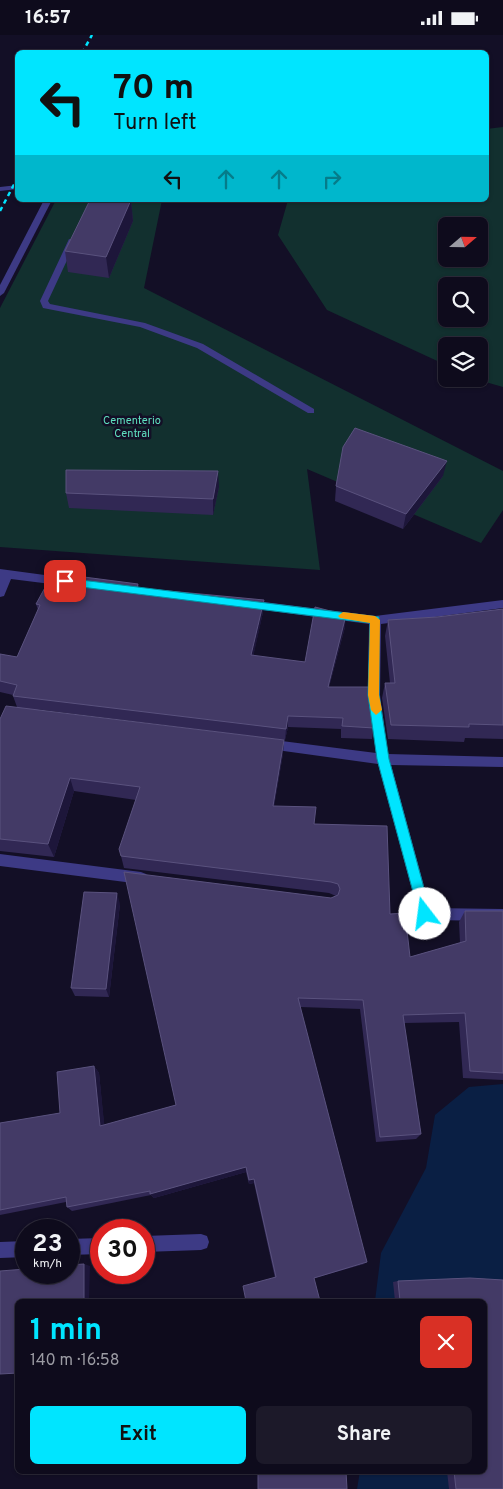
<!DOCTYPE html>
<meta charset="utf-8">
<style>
:root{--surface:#0e0b1c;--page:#1c1929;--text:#f1f3f6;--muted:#9b9ba3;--line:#2e2b3b;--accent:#00e5ff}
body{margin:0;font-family:Overpass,sans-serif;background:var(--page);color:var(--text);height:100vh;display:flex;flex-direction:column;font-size:19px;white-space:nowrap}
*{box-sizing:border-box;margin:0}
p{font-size:16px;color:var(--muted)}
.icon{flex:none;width:28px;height:28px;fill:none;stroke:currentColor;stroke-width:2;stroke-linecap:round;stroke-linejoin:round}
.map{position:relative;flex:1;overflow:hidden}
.side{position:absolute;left:15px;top:1264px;width:472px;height:175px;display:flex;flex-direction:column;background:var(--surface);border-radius:8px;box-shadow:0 1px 4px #0004,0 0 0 1px var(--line)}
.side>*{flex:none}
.banner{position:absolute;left:15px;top:15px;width:474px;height:152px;border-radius:8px;box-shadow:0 1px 4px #0004,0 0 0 1px var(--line);background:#00e5ff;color:#111;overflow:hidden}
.needle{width:32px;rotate:70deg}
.tools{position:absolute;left:438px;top:182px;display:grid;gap:10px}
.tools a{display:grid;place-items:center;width:50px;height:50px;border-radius:8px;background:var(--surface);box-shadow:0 1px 4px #0004,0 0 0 1px var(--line);font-size:25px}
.speed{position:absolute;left:15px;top:1184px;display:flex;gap:10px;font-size:25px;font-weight:700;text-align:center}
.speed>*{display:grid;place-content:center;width:65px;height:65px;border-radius:50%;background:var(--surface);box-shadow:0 1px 4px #0004,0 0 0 1px var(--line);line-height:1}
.speed small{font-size:12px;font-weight:400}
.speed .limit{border:8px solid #d22;background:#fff;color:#111}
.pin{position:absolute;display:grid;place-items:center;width:42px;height:42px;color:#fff;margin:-21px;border-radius:10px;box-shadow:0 2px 8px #0006}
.me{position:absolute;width:55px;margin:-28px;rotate:345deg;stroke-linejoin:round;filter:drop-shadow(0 0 4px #0008)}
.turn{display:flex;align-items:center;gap:18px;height:105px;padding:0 15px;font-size:22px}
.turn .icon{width:65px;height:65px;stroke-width:2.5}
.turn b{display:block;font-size:35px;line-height:42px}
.lanes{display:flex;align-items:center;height:48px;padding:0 15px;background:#0003;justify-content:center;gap:25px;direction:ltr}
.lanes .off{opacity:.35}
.round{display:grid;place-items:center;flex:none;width:52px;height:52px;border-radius:8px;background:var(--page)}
.summary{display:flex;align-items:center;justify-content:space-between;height:85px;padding:0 15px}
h1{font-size:30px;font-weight:700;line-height:38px;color:var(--accent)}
.cta{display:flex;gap:10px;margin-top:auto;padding:10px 15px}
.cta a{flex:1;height:58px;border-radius:8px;background:var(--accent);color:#111;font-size:20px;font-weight:700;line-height:58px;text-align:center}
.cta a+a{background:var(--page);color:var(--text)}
.status{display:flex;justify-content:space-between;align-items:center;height:35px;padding:0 25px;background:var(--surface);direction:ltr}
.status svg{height:14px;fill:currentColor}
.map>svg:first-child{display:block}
</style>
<div class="status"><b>16:57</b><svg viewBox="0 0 49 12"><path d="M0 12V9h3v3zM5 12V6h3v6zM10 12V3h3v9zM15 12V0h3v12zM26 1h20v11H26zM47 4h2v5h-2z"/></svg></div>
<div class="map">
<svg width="503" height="1454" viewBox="0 0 503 1454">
<rect width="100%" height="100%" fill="#130f26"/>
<!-- green -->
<g fill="#12302f" fill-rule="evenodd">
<path d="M503 92V352L475 344H479V311H446V330L327 275 278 200 288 165H486V94ZM446 191H479V224H446ZM446 251H479V284H446Z"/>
<polygon points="56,165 162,165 144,253 503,436 503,475 481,508 307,434 320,535 0,512 0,273"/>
</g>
<!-- water -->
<polygon fill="#0a1f44" points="503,1049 503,1454 357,1454 360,1436 485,1436 485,1266 375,1266 381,1218 426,1133 435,1080 469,1052"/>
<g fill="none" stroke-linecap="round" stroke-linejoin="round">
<!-- lane -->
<g fill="#3d3a85" fill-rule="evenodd">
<polygon points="44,165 52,165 4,258 0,261 0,250"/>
<polygon points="69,204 76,206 48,266 50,269 145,288 203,309 314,374 314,378 308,378 197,313 140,292 43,273 40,266"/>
</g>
<!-- street -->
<g fill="#3d3a85" fill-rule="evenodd">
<polygon points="18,150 18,154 0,156 0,152"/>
<polygon points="0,534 67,543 73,547 67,551 11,544 4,561 0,562"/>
<polygon points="248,565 375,581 503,565 503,573 381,589 380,660 388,719 503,722 503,732 391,730 430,873 503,874 503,886 425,885 420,884 378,729 262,713 260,709 262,705 266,704 376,718 368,660 369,589 248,573 242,569"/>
<polygon points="0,819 141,837 146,839 148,843 146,847 141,849 0,831"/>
<polygon points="201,1199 207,1201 209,1207 207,1213 201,1215 144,1217 144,1201"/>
<polygon points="101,1203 101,1219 69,1220 69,1204"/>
<polygon points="26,1206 26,1222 0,1223 0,1207"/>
</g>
<!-- rail -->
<g stroke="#00e5ff" stroke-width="2.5" stroke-dasharray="4.5 4" stroke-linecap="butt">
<polyline points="82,18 92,0"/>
<polyline points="0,176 18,142"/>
</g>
</g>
<!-- wall -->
<g fill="#312854">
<polygon points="131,165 133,186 109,243 68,237 65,216"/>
<polygon points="443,441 403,494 335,466 336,451"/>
<polygon points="219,452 213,480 69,473 66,458"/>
<polygon points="138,549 139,553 263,577 253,621 305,627 345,592 329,652 374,693 372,704 341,703 341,694 288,692 285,705 35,674 283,719 274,771 314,789 390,879 410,922 460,908 459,887 465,876 503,876 503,1045 463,1043 459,987 404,988 421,1099 416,1104 376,1107 360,974 300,972 364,1229 314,1243 275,1243 254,1148 249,1149 246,1137 154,1163 151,1160 72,1176 67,1172 66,1167 0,1180 0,1088 60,1078 94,1031 99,1038 104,1090 176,1070 331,863 336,861 329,858 124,833 121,821 136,765 74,756 54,822 0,816 0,684 17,672 13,661 13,660 0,657 0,619 17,622 38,575 36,569"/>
<polygon points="503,574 503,704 465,703 464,707 388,704 382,663 385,648 390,648 385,601 388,585 437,582"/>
<polygon points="120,869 109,962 75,961 71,953"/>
<polygon points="470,1243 503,1245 503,1454 449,1454 447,1436 485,1436 485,1266 395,1266 393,1247 398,1246"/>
</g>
<!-- shaded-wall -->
<g fill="#1d163a">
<polygon points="131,165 133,186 109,243 106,222"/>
<polygon points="447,426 443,441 403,494 406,479"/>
<polygon points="218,436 219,452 213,480 213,464"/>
<polygon points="264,565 263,577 251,632 251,620"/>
<polygon points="346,580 345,592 326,663 328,652"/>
<polygon points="288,681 288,692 285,705 286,694"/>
<polygon points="284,705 283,719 272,784 273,771"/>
<polygon points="70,743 74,756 54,822 48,809"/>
<polygon points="117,858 120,869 109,962 106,954"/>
<polygon points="94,1031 99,1038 105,1096 100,1091"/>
<polygon points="246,1132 246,1137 154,1163 150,1159"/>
<polygon points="254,1144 254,1148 249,1149 249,1145"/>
<polygon points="367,1227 364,1229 312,1244 314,1243"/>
<polygon points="84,1229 90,1231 89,1266 84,1266"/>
</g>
<!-- building -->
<g fill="#433a66" stroke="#5a527e">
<polygon points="90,165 131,165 106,222 65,216"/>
<polygon points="355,393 447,426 406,479 336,451 343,412"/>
<polygon points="66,435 218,436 213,464 66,458"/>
<polygon points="53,538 138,549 137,553 264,565 251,620 305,627 315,572 346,580 328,652 369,652 374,693 342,691 343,683 288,681 286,694 13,661 17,650 0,646 0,619 17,622 40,570 36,569"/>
<polygon points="503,574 503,690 469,689 469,692 391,690 385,648 395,648 388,585 437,582"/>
<polygon points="6,671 284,705 273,771 316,772 314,789 387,791 390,879 405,878 410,922 466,906 465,876 503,876 503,1038 470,1036 465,978 403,980 421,1099 380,1102 363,965 298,963 367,1227 314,1243 320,1266 246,1266 243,1251 276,1242 254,1144 249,1145 246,1132 150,1159 150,1156 67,1172 66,1162 0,1175 0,1088 60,1078 57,1037 94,1031 100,1091 176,1070 124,837 331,863 338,860 340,854 338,849 331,847 121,821 119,814 140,752 70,743 48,809 0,804 0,684"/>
<polygon points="84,857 117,858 106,954 71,953"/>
<polygon points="84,1229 84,1266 18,1266 18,1338 0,1339 0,1236 26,1234 26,1238 69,1238 69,1230"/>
<polygon points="470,1243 503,1245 503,1454 456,1454 454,1436 485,1436 485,1266 400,1266 398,1246"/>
<polygon points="258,1436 346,1436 347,1454 258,1454"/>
</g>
<!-- route -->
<polygon fill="#00e5ff" stroke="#0095a6" points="65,543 379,582 379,660 389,724 431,879 430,883 425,885 421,883 419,879 377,724 368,660 370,588 65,550 60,546"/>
<!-- slow -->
<polygon fill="#f59e0b" points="343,577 375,581 380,585 379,660 382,675 376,680 371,675 368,660 370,588 340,583 338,581"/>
<g text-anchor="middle" stroke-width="5" stroke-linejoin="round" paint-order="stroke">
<!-- far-park labels -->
<g font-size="11" fill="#5fe0c0" stroke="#130f26">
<text x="132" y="389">Cementerio<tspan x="132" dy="13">Central</tspan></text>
</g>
</g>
</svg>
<div class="tools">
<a><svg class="needle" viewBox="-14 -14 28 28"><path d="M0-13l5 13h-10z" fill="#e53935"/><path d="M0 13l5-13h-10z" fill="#9b9ba3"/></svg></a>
<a><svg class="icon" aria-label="search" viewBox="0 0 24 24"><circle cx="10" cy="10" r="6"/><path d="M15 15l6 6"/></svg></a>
<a><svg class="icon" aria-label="layers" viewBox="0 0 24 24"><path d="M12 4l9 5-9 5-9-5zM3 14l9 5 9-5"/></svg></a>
</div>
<div class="speed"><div>23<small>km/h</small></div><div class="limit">30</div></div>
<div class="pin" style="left:65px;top:546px;background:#d93025"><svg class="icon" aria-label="arrive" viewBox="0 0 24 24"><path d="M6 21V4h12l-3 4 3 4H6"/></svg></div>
<svg class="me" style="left:425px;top:879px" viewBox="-20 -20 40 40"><circle r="19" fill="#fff"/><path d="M0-13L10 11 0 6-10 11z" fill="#00e5ff"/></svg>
<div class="banner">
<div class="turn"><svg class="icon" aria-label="left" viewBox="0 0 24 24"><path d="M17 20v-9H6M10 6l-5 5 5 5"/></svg><div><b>70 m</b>Turn left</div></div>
<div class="lanes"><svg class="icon" aria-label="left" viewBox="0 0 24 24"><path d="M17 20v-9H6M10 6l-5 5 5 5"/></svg><svg class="icon off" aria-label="ahead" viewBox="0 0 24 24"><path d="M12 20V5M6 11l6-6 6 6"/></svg><svg class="icon off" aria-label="ahead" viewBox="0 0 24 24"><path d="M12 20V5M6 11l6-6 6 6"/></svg><svg class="icon off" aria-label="right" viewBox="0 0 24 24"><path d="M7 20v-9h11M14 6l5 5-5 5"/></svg></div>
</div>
<section class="side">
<div class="summary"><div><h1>1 min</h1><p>140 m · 16:58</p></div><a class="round" style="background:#d93025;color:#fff"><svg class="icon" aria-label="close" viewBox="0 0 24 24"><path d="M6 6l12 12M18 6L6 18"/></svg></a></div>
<div class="cta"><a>Exit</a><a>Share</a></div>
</section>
</div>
